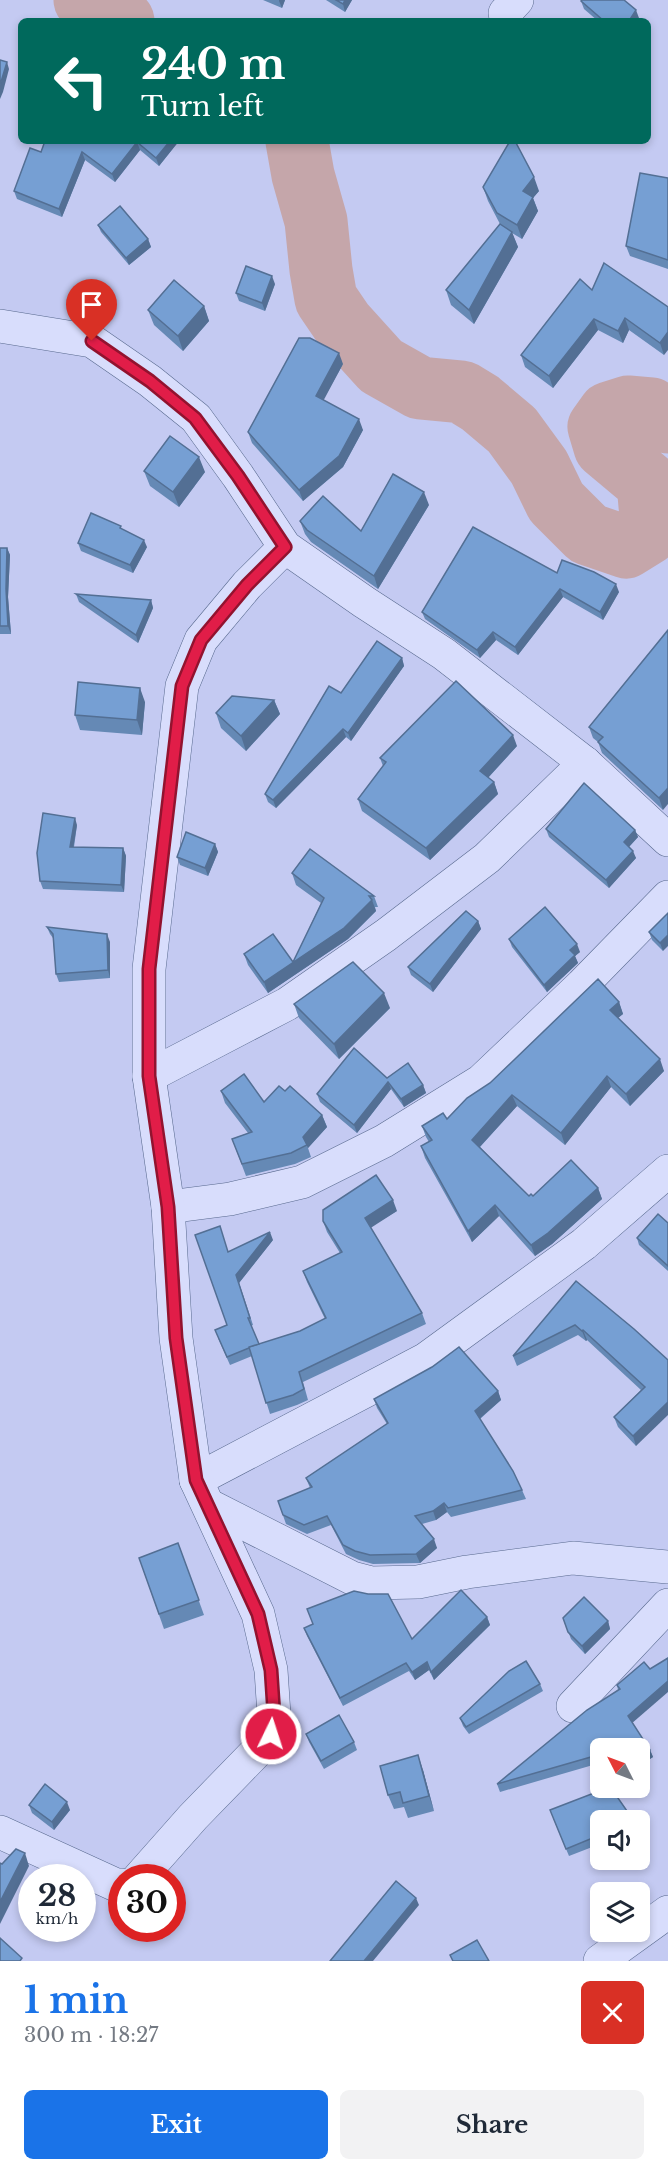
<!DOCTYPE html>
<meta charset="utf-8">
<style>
:root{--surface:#fff;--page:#f2f2f3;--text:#1f2937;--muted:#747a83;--accent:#1a73e8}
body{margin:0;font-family:"Libre Baskerville",serif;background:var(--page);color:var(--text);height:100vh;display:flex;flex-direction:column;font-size:22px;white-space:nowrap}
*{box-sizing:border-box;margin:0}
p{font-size:20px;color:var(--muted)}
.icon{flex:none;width:33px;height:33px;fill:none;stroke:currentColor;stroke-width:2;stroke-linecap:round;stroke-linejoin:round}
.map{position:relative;height:1961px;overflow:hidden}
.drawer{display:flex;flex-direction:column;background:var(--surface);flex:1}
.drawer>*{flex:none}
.banner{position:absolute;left:18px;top:18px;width:633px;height:126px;border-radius:9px;box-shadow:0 3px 9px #0003;background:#00695c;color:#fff;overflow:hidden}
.needle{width:39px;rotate:312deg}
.fabs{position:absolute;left:590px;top:1738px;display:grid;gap:12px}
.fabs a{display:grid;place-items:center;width:60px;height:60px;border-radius:9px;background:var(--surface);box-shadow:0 3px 9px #0003;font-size:30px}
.speed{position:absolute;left:18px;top:1864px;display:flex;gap:12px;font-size:30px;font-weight:700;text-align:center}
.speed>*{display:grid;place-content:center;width:78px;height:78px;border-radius:50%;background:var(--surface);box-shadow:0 3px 9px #0003;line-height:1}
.speed small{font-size:15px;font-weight:400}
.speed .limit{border:9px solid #d22;background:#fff;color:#111}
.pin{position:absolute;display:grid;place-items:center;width:51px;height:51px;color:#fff;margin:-62px -26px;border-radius:50% 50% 50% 0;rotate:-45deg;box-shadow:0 0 6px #0007}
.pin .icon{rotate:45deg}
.me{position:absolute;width:66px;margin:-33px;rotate:4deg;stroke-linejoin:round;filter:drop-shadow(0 0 4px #0008)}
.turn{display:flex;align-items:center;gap:21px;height:126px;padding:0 24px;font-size:27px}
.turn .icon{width:78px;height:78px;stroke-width:2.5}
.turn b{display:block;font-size:42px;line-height:51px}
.round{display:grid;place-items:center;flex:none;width:63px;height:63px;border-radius:9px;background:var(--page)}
.headline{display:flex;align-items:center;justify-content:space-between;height:102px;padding:0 24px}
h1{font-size:36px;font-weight:700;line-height:45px;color:var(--accent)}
.action{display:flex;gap:12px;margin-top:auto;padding:12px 24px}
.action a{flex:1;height:69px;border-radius:9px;background:var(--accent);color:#fff;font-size:24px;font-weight:700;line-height:69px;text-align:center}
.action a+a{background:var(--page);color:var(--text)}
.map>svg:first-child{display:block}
</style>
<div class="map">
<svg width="668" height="1961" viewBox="0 0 668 1961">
<rect width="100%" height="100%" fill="#c4caf2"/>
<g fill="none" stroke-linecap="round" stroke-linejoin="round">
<!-- river -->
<g stroke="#c5a6aa" stroke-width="63">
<polyline points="85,0 101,4 123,21"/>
<polyline points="297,141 303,175 316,221 321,270 326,299 343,324 381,366 420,388 462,392 480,403 512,430 539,467 556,502 588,534 626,547 647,534 651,517 648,483 605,447 599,427 609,413 628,407 651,409 668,422"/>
</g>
<defs>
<g id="street">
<polyline points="505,13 517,0"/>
<polyline points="0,326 92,341 150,381 196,418 238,476 285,547 364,602 444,654 585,763 668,840"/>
<polyline points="149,1076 287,1004 386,935 487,858 585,763"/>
<polyline points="168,1207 230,1199 302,1182 384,1141 481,1081 582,985 668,897"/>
<polyline points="196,1480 426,1359 584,1244 668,1171"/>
<polyline points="210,1506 352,1578 371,1583 418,1582 467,1572 573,1558 668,1567"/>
<polyline points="573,1706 668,1605"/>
<polyline points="0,1832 116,1885 122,1885"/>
<polyline points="139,1878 193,1817 261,1747 271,1734 274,1715 271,1670 258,1614 196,1480 176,1338 168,1207 149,1076 149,969 182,686 201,640 247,585 285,547"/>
<polyline points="600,1961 668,1912"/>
</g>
</defs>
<!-- street casing -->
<use href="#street" stroke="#58698e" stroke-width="34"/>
<!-- street -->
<use href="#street" stroke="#d8ddfc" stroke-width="33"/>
</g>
<!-- wall -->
<g fill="#6589b5">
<polygon points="263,0 285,0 282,8"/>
<polygon points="326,0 352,0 345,12"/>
<polygon points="581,1 639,18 637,21 598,21 584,9"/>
<polygon points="45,141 179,141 159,166 140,150 115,182 85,160 62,217 17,199 14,191 41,152"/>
<polygon points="668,178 668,269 630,256 626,246"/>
<polygon points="483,187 539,191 533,198 538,211 522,239 512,233 518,247 474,324 451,305 446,290 500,224 488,201"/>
<polygon points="98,225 148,239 151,247 129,265 101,232"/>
<polygon points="275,284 265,311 239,301 236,293"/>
<polygon points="592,290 668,307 664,355 629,330 623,343 598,330 553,388 525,367 521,355"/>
<polygon points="204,306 209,321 183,351 154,325 148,310"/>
<polygon points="343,364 323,400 363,430 343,467 303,501 252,443 248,432"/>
<polygon points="144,471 205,472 179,507 150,486"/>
<polygon points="429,505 378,589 311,542 305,534 300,521 361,531"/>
<polygon points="78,543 147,547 133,573 81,551"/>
<polygon points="0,548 7,548 10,555 8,597 11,634 0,634"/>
<polygon points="557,573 619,592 603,620 563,597 518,655 496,640 480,658 425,619 422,612"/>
<polygon points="76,594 151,600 153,608 138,643 79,602"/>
<polygon points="668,630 663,810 602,753 598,742 593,738 589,727"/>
<polygon points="402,658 404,666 351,741 346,737 276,808 268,802 265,794 341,693"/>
<polygon points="274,700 280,714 246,751 221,728 216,713"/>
<polygon points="145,702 142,735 80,730 75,715"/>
<polygon points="517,746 488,778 494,782 498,794 430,860 362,811 358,799 383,766 380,758"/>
<polygon points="77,825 74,847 123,848 126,856 124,892 43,889 40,881"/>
<polygon points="546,829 635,830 638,837 629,847 636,858 609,888 549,837"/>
<polygon points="215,844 218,852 208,876 180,865 177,857"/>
<polygon points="292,873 374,896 378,907 375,907 376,911 348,939 268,993 248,965 244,954 293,962 321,903 296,885"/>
<polygon points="668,913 663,951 652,940 649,932"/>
<polygon points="478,921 481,929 433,992 411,975 408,967"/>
<polygon points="47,927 110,942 110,978 59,982 56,974 53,938 50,934"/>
<polygon points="509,939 580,952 575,956 578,963 547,992 512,947"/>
<polygon points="619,1002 623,1014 618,1018 664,1071 630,1106 611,1087 565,1145 517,1106 480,1147 529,1196 533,1196 598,1188 602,1199 552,1244 535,1256 499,1216 472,1242 425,1158 421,1146 429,1142 426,1137 422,1126 447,1119"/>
<polygon points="294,1004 390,1008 339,1059 299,1018"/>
<polygon points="387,1078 423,1085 426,1093 404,1107 391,1089 357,1133 320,1102 317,1094"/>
<polygon points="221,1091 264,1102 285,1091 322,1115 327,1127 308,1148 311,1157 295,1164 246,1176 232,1139 248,1133 225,1103"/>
<polygon points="397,1211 370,1227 422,1313 426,1324 303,1382 308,1400 297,1405 270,1414 252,1356 230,1365 218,1338 227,1325 229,1252 273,1240 239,1283 253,1325 251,1326 259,1344 300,1331 325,1319 307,1282 303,1271 340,1253 327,1232 323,1221"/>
<polygon points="668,1223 668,1271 639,1245 637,1238"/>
<polygon points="576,1281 668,1360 636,1446 618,1427 614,1417 641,1390 587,1340 586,1341 578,1335 517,1366 513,1356"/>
<polygon points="498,1391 501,1400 480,1419 522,1490 526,1499 451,1517 447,1512 436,1520 422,1524 437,1548 420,1563 373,1564 359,1560 346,1554 331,1525 307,1534 286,1524 278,1501 310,1488 306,1478 387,1424 377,1408 374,1399"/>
<polygon points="178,1543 204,1615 164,1629 139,1558"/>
<polygon points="487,1617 490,1625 434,1680 429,1670 415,1680 409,1671 343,1706 307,1636 304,1628 412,1639"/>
<polygon points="563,1618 608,1621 610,1629 585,1654 571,1639"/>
<polygon points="644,1662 632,1722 650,1750 653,1757 639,1766 639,1749 600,1749 600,1785 593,1765 500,1792 497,1784 618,1690 617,1685"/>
<polygon points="540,1684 543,1691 469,1734 463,1726 460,1718"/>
<polygon points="306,1734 354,1742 357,1750 324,1769 309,1742"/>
<polygon points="423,1770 434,1811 408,1818 404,1807 394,1809 388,1795"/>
<polygon points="29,1805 70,1810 54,1830 32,1813"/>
<polygon points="553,1818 600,1821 600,1844 569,1856"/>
</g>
<!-- shaded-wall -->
<g fill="#536f94">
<polygon points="279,0 285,0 282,8 279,1"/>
<polygon points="345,0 352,0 345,12 343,4"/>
<polygon points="636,10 639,18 637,21 629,21"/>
<polygon points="7,62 9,69 3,92 0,99 0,85"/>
<polygon points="170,141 179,141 159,166 156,158"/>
<polygon points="137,142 140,150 115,182 112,174"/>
<polygon points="82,152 85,160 62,217 59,209"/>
<polygon points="534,177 539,191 533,198 538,211 522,239 517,225 523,191"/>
<polygon points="512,232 518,247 474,324 469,310"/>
<polygon points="148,239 151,247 129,265 126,258"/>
<polygon points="272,276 275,284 265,311 262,303"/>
<polygon points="204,306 209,321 183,351 178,336"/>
<polygon points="625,318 629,330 623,343 618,331"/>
<polygon points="594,319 598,330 553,388 549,376"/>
<polygon points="668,332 668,350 664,355 660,343"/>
<polygon points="339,353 343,364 320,407 316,396"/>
<polygon points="359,419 363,430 343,467 303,501 299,490"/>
<polygon points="199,457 205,472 179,507 173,492"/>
<polygon points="424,492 429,505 378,589 374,576"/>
<polygon points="144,540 147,547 133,573 130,565"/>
<polygon points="7,548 10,555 8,597 11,634 8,626 6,589"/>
<polygon points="616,584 619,592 603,620 600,612"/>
<polygon points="560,589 563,597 518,655 515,647"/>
<polygon points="151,600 153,608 138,643 136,635"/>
<polygon points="493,632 496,640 480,658 477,650"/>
<polygon points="402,658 404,666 351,741 348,733"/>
<polygon points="140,688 145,702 142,735 137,720"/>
<polygon points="274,700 280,714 246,751 241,736"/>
<polygon points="343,729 346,737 276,808 273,800"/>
<polygon points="513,735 517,746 484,782 480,771"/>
<polygon points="494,782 498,794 430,860 426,848"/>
<polygon points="668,788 668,804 663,810 659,798"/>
<polygon points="75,818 77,825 72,855 70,847"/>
<polygon points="635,830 638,837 626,850 624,842"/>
<polygon points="215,844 218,852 208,876 205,868"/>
<polygon points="123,848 126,856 124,892 121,885"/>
<polygon points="633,851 636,858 609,888 606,880"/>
<polygon points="372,900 376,911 348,939 268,993 264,982 344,928"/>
<polygon points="478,921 481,929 433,992 430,984"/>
<polygon points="107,934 110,942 110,978 108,970"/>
<polygon points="668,935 668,946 663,951 660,943"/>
<polygon points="577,944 580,952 575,956 578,963 547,992 544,985 570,950"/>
<polygon points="384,993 390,1008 339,1059 334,1044"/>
<polygon points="619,1002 623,1014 614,1021 610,1010"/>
<polygon points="660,1059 664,1071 630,1106 626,1094"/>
<polygon points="607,1076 611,1087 565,1145 561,1133"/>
<polygon points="388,1082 391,1089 357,1133 354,1125"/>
<polygon points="423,1085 426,1093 404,1107 401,1099"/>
<polygon points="512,1095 517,1106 476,1151 472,1140"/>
<polygon points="322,1115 327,1127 308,1148 303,1137"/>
<polygon points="598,1188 602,1199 552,1244 535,1256 531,1245"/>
<polygon points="393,1200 397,1211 369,1229 365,1218"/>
<polygon points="495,1205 499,1216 472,1242 468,1231"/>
<polygon points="270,1232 273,1240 239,1283 253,1325 236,1275"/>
<polygon points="583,1330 587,1340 586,1341 582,1331"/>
<polygon points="498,1391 501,1400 478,1420 475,1411"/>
<polygon points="668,1402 668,1415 636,1446 633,1436"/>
<polygon points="444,1503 447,1512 436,1520 433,1511"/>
<polygon points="434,1539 437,1548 420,1563 416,1554"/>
<polygon points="487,1617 490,1625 434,1680 431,1672"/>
<polygon points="608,1621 610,1629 585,1654 582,1646"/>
<polygon points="427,1662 429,1670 415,1680 412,1672"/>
<polygon points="668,1681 668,1692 631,1724 628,1716"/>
<polygon points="650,1750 653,1757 639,1766 639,1756"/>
<polygon points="418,1755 423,1770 434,1811 429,1796"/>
<polygon points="67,1802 70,1810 54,1830 52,1822"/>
<polygon points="25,1853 29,1866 0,1924 0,1902"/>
<polygon points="416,1898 419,1905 373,1961 364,1961"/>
</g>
<!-- building -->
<g fill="#769fd3" stroke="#536f94" stroke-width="1.5">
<polygon points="336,0 345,0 343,4"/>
<polygon points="582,0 624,0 636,10 629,21 604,21 581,1"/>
<polygon points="0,60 7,62 0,85"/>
<polygon points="45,141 170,141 156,158 137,142 112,174 82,152 59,209 14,191 30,148 41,152"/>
<polygon points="510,141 515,141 534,177 523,191 533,197 517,225 497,213 483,187"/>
<polygon points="640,173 668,178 668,260 626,246"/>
<polygon points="120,206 148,239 126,258 98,225"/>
<polygon points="500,224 512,232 469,310 446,290"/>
<polygon points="604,263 668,307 668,332 660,343 625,318 618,331 594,319 549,376 521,355 580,279 592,290"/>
<polygon points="246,266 272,276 262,303 236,293"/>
<polygon points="174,280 204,306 178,336 148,310"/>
<polygon points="299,338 310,338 339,353 316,396 359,419 339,456 299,490 248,432"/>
<polygon points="170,436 199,457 173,492 144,471"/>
<polygon points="393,474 424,492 374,576 307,530 300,521 323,496 361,531"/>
<polygon points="91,513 121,526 120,528 144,540 130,565 78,543"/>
<polygon points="473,527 557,573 562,560 594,572 616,584 600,612 560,589 515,647 493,632 477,650 422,612"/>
<polygon points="0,548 7,548 6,589 8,626 0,626"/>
<polygon points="76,594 151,600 136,635"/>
<polygon points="668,630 668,788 659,798 598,742 603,737 589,727"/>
<polygon points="377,641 402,658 348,733 343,729 273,800 265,794 329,686 341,693"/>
<polygon points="456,681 513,735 480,771 494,782 426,848 358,799 386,762 380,758"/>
<polygon points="78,682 140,688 137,720 75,715"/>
<polygon points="232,696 274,700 241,736 216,713"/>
<polygon points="584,783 635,830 624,842 633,851 606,880 546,829"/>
<polygon points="43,813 75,818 70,847 123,848 121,885 40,881 37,853"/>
<polygon points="186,832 215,844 205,868 177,857"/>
<polygon points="310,849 374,896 369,896 372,900 344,928 264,982 244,954 273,934 293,962 324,898 292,873"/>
<polygon points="545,907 577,944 570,950 575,955 544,985 509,939"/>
<polygon points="466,911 478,921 430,984 408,967"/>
<polygon points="668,913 668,935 660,943 649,932"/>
<polygon points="47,927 107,934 108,970 56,974 53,934"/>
<polygon points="353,962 384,993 334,1044 294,1004"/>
<polygon points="598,979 619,1002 610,1010 660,1059 626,1094 607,1076 561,1133 512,1095 472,1140 529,1196 531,1194 533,1196 571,1160 598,1188 548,1233 531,1245 495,1205 468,1231 421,1146 432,1140 422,1126 443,1113 447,1119 467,1098 490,1083"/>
<polygon points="354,1048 387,1078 408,1063 423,1085 401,1099 388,1082 354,1125 317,1094"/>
<polygon points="244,1074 264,1102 279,1086 285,1091 290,1086 322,1115 303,1137 307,1145 291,1153 242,1164 232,1139 252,1132 221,1091"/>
<polygon points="376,1175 393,1200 365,1218 422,1313 299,1372 304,1389 293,1395 266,1403 249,1347 300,1331 326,1318 303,1271 342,1252 323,1221 323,1210"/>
<polygon points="658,1214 668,1223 668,1266 637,1238"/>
<polygon points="220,1226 228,1252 270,1232 236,1275 250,1318 248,1318 259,1344 249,1347 249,1348 227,1357 215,1330 227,1325 195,1235"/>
<polygon points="576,1281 634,1329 668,1360 668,1402 633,1436 614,1417 645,1387 583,1330 582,1331 575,1325 513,1356"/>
<polygon points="459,1347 498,1391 475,1411 513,1471 522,1490 448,1508 444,1503 433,1511 415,1516 434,1539 416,1554 370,1555 355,1551 343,1545 327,1516 304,1525 283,1515 278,1501 312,1487 306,1478 388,1423 374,1399 432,1367"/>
<polygon points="178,1543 199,1600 159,1614 139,1558"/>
<polygon points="461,1590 487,1617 431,1672 427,1662 412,1672 406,1663 340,1698 304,1628 313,1624 307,1609 354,1591 368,1594 388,1594 412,1639"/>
<polygon points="584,1597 608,1621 582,1646 568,1632 563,1618"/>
<polygon points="668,1658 668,1681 628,1716 650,1750 639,1756 639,1749 600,1749 600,1781 599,1782 591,1757 497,1784 587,1710 620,1689 617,1685 644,1662 650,1669"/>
<polygon points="526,1661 540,1684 466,1727 460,1718 509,1671"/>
<polygon points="339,1715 354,1742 321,1761 306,1734"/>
<polygon points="418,1755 429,1796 403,1803 400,1792 388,1795 380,1766"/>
<polygon points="45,1784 67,1802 52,1822 29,1805"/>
<polygon points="607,1788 611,1788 634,1821 600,1821 600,1835 566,1849 550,1810"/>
<polygon points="16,1849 25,1853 0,1902 0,1863 2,1864"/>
<polygon points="396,1881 416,1898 364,1961 330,1961"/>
<polygon points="0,1938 22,1958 20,1961 0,1961"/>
<polygon points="477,1940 489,1961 453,1961 450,1955"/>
</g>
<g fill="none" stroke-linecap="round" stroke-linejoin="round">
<defs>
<polyline id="route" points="92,341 150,381 195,418 238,476 285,547 247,585 201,640 182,686 149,969 149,1076 168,1207 176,1338 196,1480 258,1614 271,1670 274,1715 271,1734"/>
</defs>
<!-- route casing -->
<use href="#route" stroke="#92132f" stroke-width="15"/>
<!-- route -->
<use href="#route" stroke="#e11d48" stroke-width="10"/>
</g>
</svg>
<div class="fabs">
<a><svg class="needle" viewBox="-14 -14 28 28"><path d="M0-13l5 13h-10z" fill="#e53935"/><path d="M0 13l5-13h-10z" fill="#747a83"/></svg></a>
<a><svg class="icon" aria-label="sound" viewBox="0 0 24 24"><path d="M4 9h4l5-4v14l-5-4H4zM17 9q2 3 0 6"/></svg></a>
<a><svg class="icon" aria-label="layers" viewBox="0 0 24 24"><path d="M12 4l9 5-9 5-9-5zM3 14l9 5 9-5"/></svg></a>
</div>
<div class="speed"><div>28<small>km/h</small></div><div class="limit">30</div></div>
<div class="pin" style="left:92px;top:341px;background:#d93025"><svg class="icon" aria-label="arrive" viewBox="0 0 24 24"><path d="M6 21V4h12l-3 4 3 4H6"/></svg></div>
<svg class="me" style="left:271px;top:1734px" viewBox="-20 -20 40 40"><circle r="17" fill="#e11d48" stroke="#fff" stroke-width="3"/><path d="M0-11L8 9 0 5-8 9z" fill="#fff"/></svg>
<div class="banner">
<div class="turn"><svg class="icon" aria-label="left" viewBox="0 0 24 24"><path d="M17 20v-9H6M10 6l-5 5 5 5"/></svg><div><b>240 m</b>Turn left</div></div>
</div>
</div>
<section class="drawer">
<div class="headline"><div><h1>1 min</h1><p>300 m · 18:27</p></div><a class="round" style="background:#d93025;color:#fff"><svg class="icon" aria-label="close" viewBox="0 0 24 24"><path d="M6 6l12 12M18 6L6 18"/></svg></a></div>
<div class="action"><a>Exit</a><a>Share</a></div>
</section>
